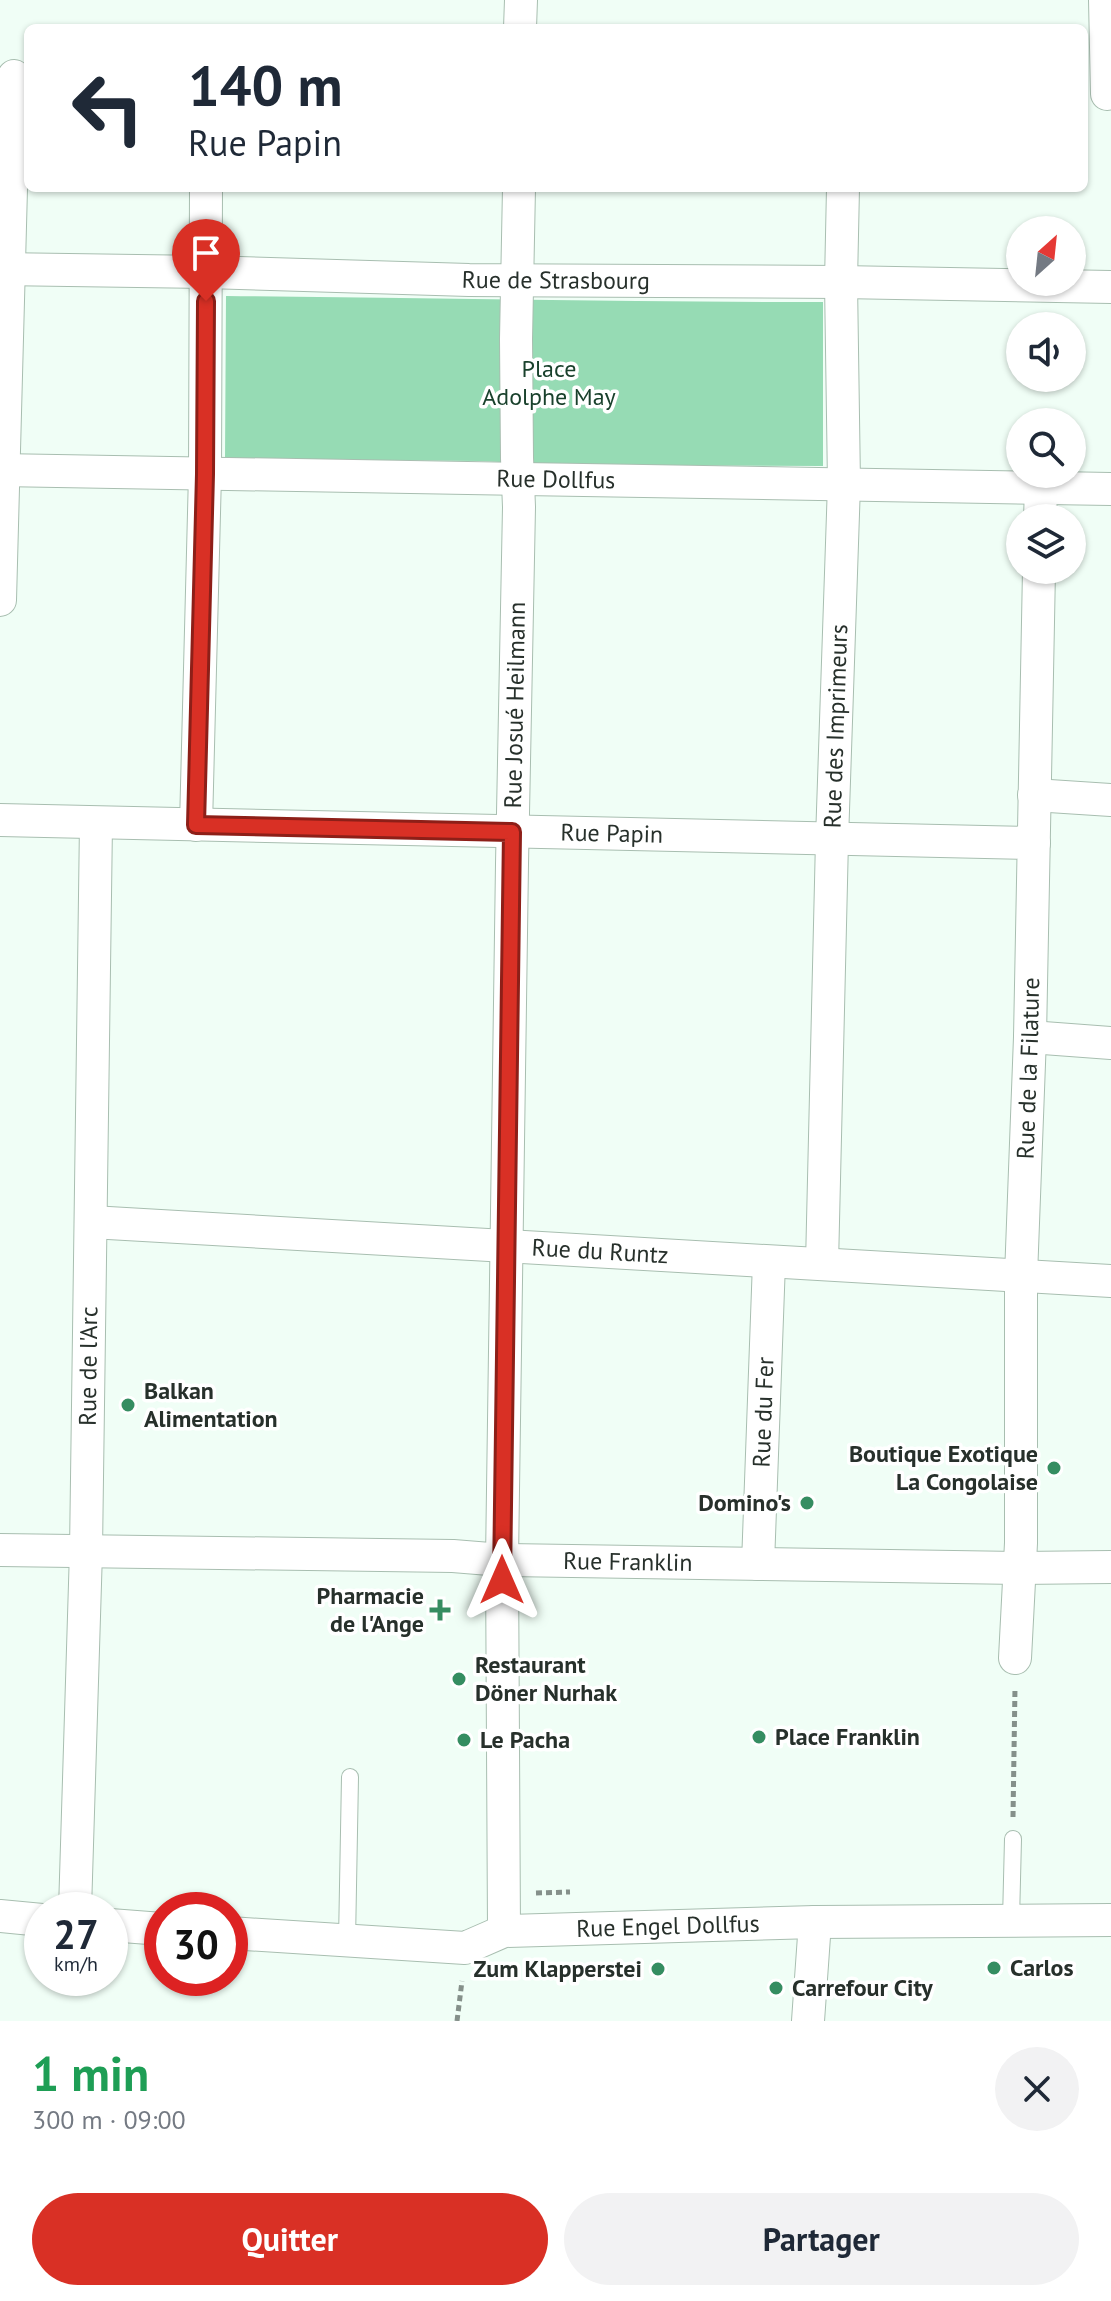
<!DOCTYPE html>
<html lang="fr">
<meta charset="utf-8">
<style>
:root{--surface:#fff;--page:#f2f2f3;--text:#1f2937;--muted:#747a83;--accent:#d93025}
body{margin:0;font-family:"PT Sans",sans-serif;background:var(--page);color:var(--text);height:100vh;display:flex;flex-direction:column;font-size:30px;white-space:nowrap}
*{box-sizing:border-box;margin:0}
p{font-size:26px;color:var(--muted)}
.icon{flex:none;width:44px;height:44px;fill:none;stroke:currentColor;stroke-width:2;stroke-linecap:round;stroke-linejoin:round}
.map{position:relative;height:2021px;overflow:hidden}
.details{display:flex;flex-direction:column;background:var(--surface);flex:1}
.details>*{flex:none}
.guide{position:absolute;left:24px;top:24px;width:1064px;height:168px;border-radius:12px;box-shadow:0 2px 6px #0004;background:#fff;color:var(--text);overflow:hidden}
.needle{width:52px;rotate:27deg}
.controls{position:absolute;left:1006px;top:216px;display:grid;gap:16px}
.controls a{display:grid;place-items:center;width:80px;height:80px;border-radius:50%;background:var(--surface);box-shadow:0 2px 6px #0004;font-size:40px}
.speed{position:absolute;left:24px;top:1892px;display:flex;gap:16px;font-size:40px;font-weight:700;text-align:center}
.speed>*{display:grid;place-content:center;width:104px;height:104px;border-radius:50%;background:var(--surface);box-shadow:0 2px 6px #0004;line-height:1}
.speed small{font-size:20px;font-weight:400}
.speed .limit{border:12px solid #d22;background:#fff;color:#111}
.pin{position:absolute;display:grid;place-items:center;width:68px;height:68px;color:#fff;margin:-82px -34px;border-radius:50% 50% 50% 0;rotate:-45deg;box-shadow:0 0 8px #0007}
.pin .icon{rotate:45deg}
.me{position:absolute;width:88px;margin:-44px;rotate:0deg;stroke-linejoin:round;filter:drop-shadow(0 0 6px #0008)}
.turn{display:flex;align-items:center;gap:28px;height:168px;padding:0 32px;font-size:36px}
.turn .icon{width:104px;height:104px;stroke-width:2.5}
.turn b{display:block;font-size:56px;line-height:68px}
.round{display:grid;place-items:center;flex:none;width:84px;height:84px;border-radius:42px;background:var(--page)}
.summary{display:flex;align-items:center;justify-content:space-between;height:136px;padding:0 32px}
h1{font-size:48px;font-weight:800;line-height:60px;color:#1e9e55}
.primary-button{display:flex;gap:16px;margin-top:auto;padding:16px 32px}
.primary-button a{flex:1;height:92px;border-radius:48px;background:var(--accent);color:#fff;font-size:32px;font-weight:800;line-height:92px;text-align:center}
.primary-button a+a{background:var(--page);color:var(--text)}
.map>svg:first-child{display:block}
</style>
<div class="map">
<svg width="1111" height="2021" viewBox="0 0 1111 2021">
<rect width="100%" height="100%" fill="#f0fef6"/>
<!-- green -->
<path fill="#96dbb4" d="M226 296C425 298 624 302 823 302V466L556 465 479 461 225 459Z"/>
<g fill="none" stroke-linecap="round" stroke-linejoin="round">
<defs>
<g id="service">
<polyline points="1011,1920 1013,1839"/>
<polyline points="347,1941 350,1777"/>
</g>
<g id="minor">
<polyline points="1105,0 1107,94"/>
<polyline points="520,28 521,0"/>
<path id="s1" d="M0 269 206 272 469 280 841 282 1111 287"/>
<path id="s2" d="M0 470 1111 489"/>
<polyline points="1040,518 1041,489"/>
<polyline points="0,600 14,76"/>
<polyline points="1034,795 1111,800"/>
<path id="s3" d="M0 820 1034 843"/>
<polyline points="196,825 205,474 206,188"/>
<polyline points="1030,1037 1111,1043"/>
<path id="s4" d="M91 1222 1111 1281"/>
<path id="s5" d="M822 1264 832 840 844 484 841 282 843 188"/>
<path id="s6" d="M0 1550 453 1556 502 1560 1019 1568 1111 1567"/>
<path id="s7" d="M758 1564 769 1262"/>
<path id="s8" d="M1015 1658 1021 1543V1276L1030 1037 1039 570"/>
<path id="s9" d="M75 1910 86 1551 96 823"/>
<polyline points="0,1916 42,1920"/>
<polyline points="110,1925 162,1929"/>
<path id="s10" d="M504 1931 502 1560 512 864 519 507 517 458 516 339 519 188"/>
<path id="s11" d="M230 1933 465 1948 504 1931 815 1922 1111 1920"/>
<polyline points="808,2021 815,1922"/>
</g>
</defs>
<!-- service casing -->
<use href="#service" stroke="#a8beb0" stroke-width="18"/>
<!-- minor casing -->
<use href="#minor" stroke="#a8beb0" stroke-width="34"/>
<!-- path -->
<g stroke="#85908a" stroke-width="5" stroke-dasharray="6 4" stroke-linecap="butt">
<polyline points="1013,1817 1015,1687"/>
<polyline points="536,1893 570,1892"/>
<polyline points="457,2021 462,1981"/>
</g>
<!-- service -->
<use href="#service" stroke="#fff" stroke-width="16"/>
<!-- minor -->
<use href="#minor" stroke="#fff" stroke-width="32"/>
</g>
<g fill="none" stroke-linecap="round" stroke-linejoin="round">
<defs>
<polyline id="route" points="206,301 205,474 196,825 512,832 502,1580"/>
</defs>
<!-- route casing -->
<use href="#route" stroke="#8d1f18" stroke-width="20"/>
<!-- route -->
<use href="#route" stroke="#d93025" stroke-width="14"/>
</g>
<!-- markers -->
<g fill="#358d61" stroke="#fff" stroke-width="3">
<circle cx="128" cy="1405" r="8"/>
<circle cx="1054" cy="1468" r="8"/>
<circle cx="807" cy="1503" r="8"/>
<path d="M436 1598h8v8h8v8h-8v8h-8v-8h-8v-8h8z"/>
<circle cx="459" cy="1679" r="8"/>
<circle cx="759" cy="1737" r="8"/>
<circle cx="464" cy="1740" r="8"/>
<circle cx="994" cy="1968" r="8"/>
<circle cx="658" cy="1969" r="8"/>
<circle cx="776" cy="1988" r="8"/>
</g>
<g text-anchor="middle" stroke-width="7" stroke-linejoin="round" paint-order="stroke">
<!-- street labels -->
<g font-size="24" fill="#27302b" stroke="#fff">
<text dy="8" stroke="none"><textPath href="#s1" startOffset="556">Rue de Strasbourg</textPath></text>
<text dy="8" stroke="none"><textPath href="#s2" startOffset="556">Rue Dollfus</textPath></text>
<text dy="8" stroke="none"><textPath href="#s10" startOffset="1226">Rue Josué Heilmann</textPath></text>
<text dy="8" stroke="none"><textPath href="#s5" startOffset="538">Rue des Imprimeurs</textPath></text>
<text dy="8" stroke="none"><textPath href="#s3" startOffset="612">Rue Papin</textPath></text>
<text dy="8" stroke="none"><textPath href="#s8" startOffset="590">Rue de la Filature</textPath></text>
<text dy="8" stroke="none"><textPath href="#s4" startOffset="510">Rue du Runtz</textPath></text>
<text dy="8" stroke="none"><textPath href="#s9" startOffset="544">Rue de l'Arc</textPath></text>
<text dy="8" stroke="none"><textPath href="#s7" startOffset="152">Rue du Fer</textPath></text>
<text dy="8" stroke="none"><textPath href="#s6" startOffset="628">Rue Franklin</textPath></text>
<text dy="8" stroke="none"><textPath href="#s11" startOffset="442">Rue Engel Dollfus</textPath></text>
</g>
<!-- park labels -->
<g font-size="24" fill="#19412c" stroke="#fff">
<text x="549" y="377">Place<tspan x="549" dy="28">Adolphe May</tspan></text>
</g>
<!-- poi labels -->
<g font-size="24" font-weight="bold" fill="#27302b" stroke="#fff" text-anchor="start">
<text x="144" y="1399">Balkan<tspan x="144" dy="28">Alimentation</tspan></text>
<text x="1038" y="1462" text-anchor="end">Boutique Exotique<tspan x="1038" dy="28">La Congolaise</tspan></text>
<text x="791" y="1511" text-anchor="end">Domino's</text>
<text x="424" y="1604" text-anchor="end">Pharmacie<tspan x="424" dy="28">de l'Ange</tspan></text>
<text x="475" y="1673">Restaurant<tspan x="475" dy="28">Döner Nurhak</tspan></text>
<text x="775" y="1745">Place Franklin</text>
<text x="480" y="1748">Le Pacha</text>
<text x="1010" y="1976">Carlos</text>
<text x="642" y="1977" text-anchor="end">Zum Klapperstei</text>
<text x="792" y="1996">Carrefour City</text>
</g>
</g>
</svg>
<div class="controls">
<a><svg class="needle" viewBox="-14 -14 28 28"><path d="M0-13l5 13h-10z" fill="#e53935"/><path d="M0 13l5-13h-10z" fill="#747a83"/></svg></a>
<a><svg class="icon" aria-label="sound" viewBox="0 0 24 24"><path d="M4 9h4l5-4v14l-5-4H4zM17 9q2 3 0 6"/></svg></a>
<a><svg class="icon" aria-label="search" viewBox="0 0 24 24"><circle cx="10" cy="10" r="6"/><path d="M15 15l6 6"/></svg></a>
<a><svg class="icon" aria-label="layers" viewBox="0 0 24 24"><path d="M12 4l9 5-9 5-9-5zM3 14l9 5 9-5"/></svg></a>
</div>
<div class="speed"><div>27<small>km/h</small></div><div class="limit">30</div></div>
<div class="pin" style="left:206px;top:301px;background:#d93025"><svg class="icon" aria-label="arrive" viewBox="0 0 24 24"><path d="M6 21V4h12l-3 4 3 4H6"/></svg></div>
<svg class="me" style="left:502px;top:1580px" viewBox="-20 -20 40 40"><path d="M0-17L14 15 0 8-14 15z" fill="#d93025" stroke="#fff" stroke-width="4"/></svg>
<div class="guide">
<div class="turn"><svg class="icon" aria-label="left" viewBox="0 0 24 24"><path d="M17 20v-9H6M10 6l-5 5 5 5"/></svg><div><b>140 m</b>Rue Papin</div></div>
</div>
</div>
<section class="details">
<div class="summary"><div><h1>1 min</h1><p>300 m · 09:00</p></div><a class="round"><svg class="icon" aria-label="close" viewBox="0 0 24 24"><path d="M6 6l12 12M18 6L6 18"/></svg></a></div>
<div class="primary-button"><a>Quitter</a><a>Partager</a></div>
</section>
